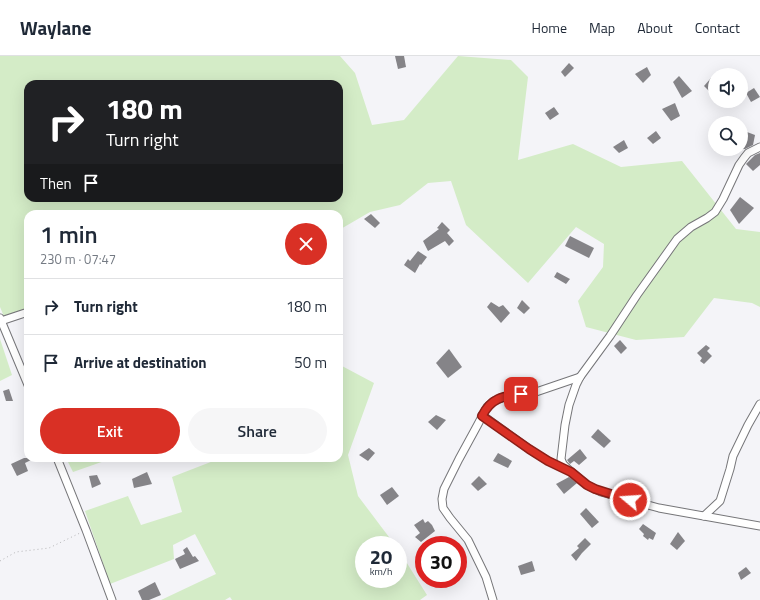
<!DOCTYPE html>
<meta charset="utf-8">
<style>
:root{--surface:#fff;--page:#f6f6f7;--text:#1f2937;--muted:#747a83;--line:#e0e1e3;--accent:#d93025}
body{margin:0;font-family:"Titillium Web",sans-serif;background:var(--page);color:var(--text);height:100vh;display:flex;flex-direction:column;font-size:15px;white-space:nowrap}
*{box-sizing:border-box;margin:0}
p{font-size:13px;color:var(--muted)}
.icon{flex:none;width:22px;height:22px;fill:none;stroke:currentColor;stroke-width:2;stroke-linecap:round;stroke-linejoin:round}
.map{position:relative;flex:1;overflow:hidden}
.drawer{position:absolute;left:24px;top:154px;width:319px;height:252px;display:flex;flex-direction:column;background:var(--surface);border-radius:12px;box-shadow:0 4px 16px #0002}
.drawer>*{flex:none}
.banner{position:absolute;left:24px;top:24px;width:319px;height:122px;border-radius:12px;box-shadow:0 4px 16px #0002;background:#202124;color:#fff;overflow:hidden}
.fabs{position:absolute;left:708px;top:12px;display:grid;gap:8px}
.fabs a{display:grid;place-items:center;width:40px;height:40px;border-radius:50%;background:var(--surface);box-shadow:0 4px 16px #0002;font-size:20px}
.speed{position:absolute;left:355px;top:480px;display:flex;gap:8px;font-size:20px;font-weight:700;text-align:center}
.speed>*{display:grid;place-content:center;width:52px;height:52px;border-radius:50%;background:var(--surface);box-shadow:0 4px 16px #0002;line-height:1}
.speed small{font-size:10px;font-weight:400}
.speed .limit{border:6px solid #d22;background:#fff;color:#111}
.pin{position:absolute;display:grid;place-items:center;width:34px;height:34px;color:#fff;margin:-17px;border-radius:8px;box-shadow:0 2px 6px #0006}
.me{position:absolute;width:44px;margin:-22px;rotate:288deg;stroke-linejoin:round;filter:drop-shadow(0 0 3px #0008)}
.turn{display:flex;align-items:center;gap:14px;height:84px;padding:0 16px;font-size:18px}
.turn .icon{width:52px;height:52px;stroke-width:2.5}
.turn b{display:block;font-size:28px;line-height:34px}
.then{display:flex;align-items:center;height:38px;padding:0 16px;background:#0003;gap:8px;font-size:15px}
.round{display:grid;place-items:center;flex:none;width:42px;height:42px;border-radius:21px;background:var(--page)}
.headline{display:flex;align-items:center;justify-content:space-between;height:68px;padding:0 16px}
h1{font-size:24px;font-weight:600;line-height:30px}
.primary-button{display:flex;gap:8px;margin-top:auto;padding:8px 16px}
.primary-button a{flex:1;height:46px;border-radius:24px;background:var(--accent);color:#fff;font-size:16px;font-weight:600;line-height:46px;text-align:center}
.primary-button a+a{background:var(--page);color:var(--text)}
ul{padding:0;list-style:none}
li{display:flex;align-items:center;gap:12px;height:56px;padding:0 16px;border-top:1px solid var(--line)}
li div{flex:1}
li b{display:block;font-size:15px}
li em{font-style:normal}
header{display:flex;align-items:center;gap:24px;box-sizing:border-box;height:56px;padding:0 20px;background:var(--surface);border-bottom:1px solid var(--line)}
header strong{font-size:19px}
nav{display:flex;gap:22px;margin-inline-start:auto;font-size:14px}
.map>svg:first-child{display:block}
</style>
<header>
<strong>Waylane</strong>
<nav><a>Home</a><a>Map</a><a>About</a><a>Contact</a></nav>
</header>
<div class="map">
<svg width="760" height="544" viewBox="0 0 760 544">
<rect width="100%" height="100%" fill="#f4f4f8"/>
<!-- green -->
<g fill="#d4ecc7" fill-rule="evenodd">
<path d="M0 0H340L355 17 372 69 404 64 458 0 511 4 528 21 518 104 573 88 621 111 682 105 736 173 760 176V251L752 247 714 242 684 281 636 284 586 271 578 245 603 211 604 188 576 171 528 227 466 169 451 125 428 127 400 149 370 156 339 174V158H28V256L5 263 0 251ZM28 28H339V142H28Z"/>
<polygon points="0,283 12,319 0,325"/>
<polygon points="339,310 342,310 374,327 348,399 358,440 395,489 364,489 364,523 398,523 398,493 427,539 420,544 232,544 230,541 225,544 161,544 216,518 195,478 173,489 174,503 110,528 85,455 128,440 141,469 182,456 172,421 221,402 339,402"/>
<polygon points="66,402 113,402 73,416"/>
</g>
<!-- building -->
<g fill="#858488">
<polygon points="395,0 404,0 406,11 398,13"/>
<polygon points="569,7 574,12 565,21 561,16"/>
<polygon points="647,11 651,19 643,27 635,18"/>
<polygon points="679,20 692,35 682,42 673,26"/>
<polygon points="711,22 715,26 715,37 712,38 704,30"/>
<polygon points="754,32 760,41 751,46 746,37"/>
<polygon points="675,47 680,60 671,65 662,53"/>
<polygon points="554,51 559,58 550,64 545,57"/>
<polygon points="656,75 661,82 653,88 647,82"/>
<polygon points="747,76 755,79 753,89 745,93 742,93"/>
<polygon points="624,84 628,92 619,97 613,91"/>
<polygon points="760,97 760,109 753,115 746,108 755,99"/>
<polygon points="740,141 754,152 739,168 730,154"/>
<polygon points="371,158 380,167 375,172 364,163"/>
<polygon points="442,166 450,174 447,177 454,185 449,190 445,185 428,195 423,185 439,173 437,172"/>
<polygon points="570,180 594,192 589,202 565,190"/>
<polygon points="418,195 427,201 421,209 420,208 415,217 404,209 408,203 410,205"/>
<polygon points="557,216 570,223 566,228 554,221"/>
<polygon points="522,244 530,252 524,258 517,252"/>
<polygon points="491,246 499,251 503,249 510,257 501,267 487,251"/>
<polygon points="620,284 627,292 621,298 614,290"/>
<polygon points="706,289 710,292 707,295 712,300 704,308 700,305 702,302 697,297"/>
<polygon points="449,293 462,311 448,322 436,307"/>
<polygon points="9,333 13,345 6,345 3,335"/>
<polygon points="436,359 446,364 437,374 428,366"/>
<polygon points="598,373 611,385 604,392 591,381"/>
<polygon points="369,392 375,397 368,405 359,399"/>
<polygon points="580,393 587,402 579,409 574,405 570,408 567,404"/>
<polygon points="498,397 512,405 508,412 493,405"/>
<polygon points="24,402 35,402 25,407 28,415 17,420 11,408"/>
<polygon points="147,416 152,428 134,432 132,423"/>
<polygon points="97,419 101,428 92,432 89,420"/>
<polygon points="479,420 487,428 478,435 471,428"/>
<polygon points="569,421 577,427 564,438 556,428"/>
<polygon points="392,431 399,440 387,449 380,439"/>
<polygon points="586,452 599,466 592,472 580,458"/>
<polygon points="423,463 425,467 428,465 432,469 435,475 421,486 415,481 420,477 414,469"/>
<polygon points="643,468 656,477 653,484 649,482 648,484 643,480 644,478 639,473"/>
<polygon points="678,476 685,485 677,494 670,488"/>
<polygon points="585,482 591,488 582,497 576,505 571,499 579,492 577,490"/>
<polygon points="187,491 193,501 195,500 199,505 180,513 175,503 185,498 183,494"/>
<polygon points="532,505 535,515 521,519 518,510"/>
<polygon points="746,511 751,517 741,524 738,517"/>
<polygon points="155,526 161,539 149,544 142,544 138,535"/>
</g>
<g fill="none" stroke-linecap="round" stroke-linejoin="round">
<defs>
<g id="minor">
<polyline points="760,91 748,97 744,102 739,109 723,143 715,156 707,162 691,171 677,183 637,239 610,280 580,321 576,329 569,349 565,369 561,403 563,408 568,413 587,429 601,436 659,452 760,470"/>
<polyline points="0,262 28,329"/>
<polyline points="1,265 28,256"/>
<polyline points="482,359 529,393 548,405 566,413"/>
<polyline points="57,402 86,474 112,544"/>
<polyline points="704,460 720,445 730,413 733,400 748,369 760,348"/>
<polyline points="493,544 486,521 468,484 450,462 443,452 442,443 444,433 459,403 477,370 487,351 494,345 506,340 536,336 580,321"/>
</g>
</defs>
<!-- minor casing -->
<use href="#minor" stroke="#767679" stroke-width="9"/>
<!-- path -->
<polyline stroke="#b4b4b7" stroke-width="1" stroke-dasharray="1 3" stroke-linecap="butt" points="0,505 16,496 49,492 80,477"/>
<!-- minor -->
<use href="#minor" stroke="#fff" stroke-width="7"/>
</g>
<g fill="none" stroke-linecap="round" stroke-linejoin="round">
<defs>
<path id="route" d="M521 338C503 340 491 342 482 360L529 393 548 405 571 416 587 429 595 433 630 444"/>
</defs>
<!-- route casing -->
<use href="#route" stroke="#8d1f18" stroke-width="10"/>
<!-- route -->
<use href="#route" stroke="#d93025" stroke-width="7"/>
</g>
</svg>
<div class="fabs">
<a><svg class="icon" aria-label="sound" viewBox="0 0 24 24"><path d="M4 9h4l5-4v14l-5-4H4zM17 9q2 3 0 6"/></svg></a>
<a><svg class="icon" aria-label="search" viewBox="0 0 24 24"><circle cx="10" cy="10" r="6"/><path d="M15 15l6 6"/></svg></a>
</div>
<div class="speed"><div>20<small>km/h</small></div><div class="limit">30</div></div>
<div class="pin" style="left:521px;top:338px;background:#d93025"><svg class="icon" aria-label="arrive" viewBox="0 0 24 24"><path d="M6 21V4h12l-3 4 3 4H6"/></svg></div>
<svg class="me" style="left:630px;top:444px" viewBox="-20 -20 40 40"><circle r="17" fill="#d93025" stroke="#fff" stroke-width="3"/><path d="M0-11L8 9 0 5-8 9z" fill="#fff"/></svg>
<div class="banner">
<div class="turn"><svg class="icon" aria-label="right" viewBox="0 0 24 24"><path d="M7 20v-9h11M14 6l5 5-5 5"/></svg><div><b>180 m</b>Turn right</div></div>
<div class="then">Then<svg class="icon" aria-label="arrive" viewBox="0 0 24 24"><path d="M6 21V4h12l-3 4 3 4H6"/></svg></div>
</div>
<section class="drawer">
<div class="headline"><div><h1>1 min</h1><p>230 m · 07:47</p></div><a class="round" style="background:#d93025;color:#fff"><svg class="icon" aria-label="close" viewBox="0 0 24 24"><path d="M6 6l12 12M18 6L6 18"/></svg></a></div>
<ul>
<li><svg class="icon" aria-label="right" viewBox="0 0 24 24"><path d="M7 20v-9h11M14 6l5 5-5 5"/></svg><div><b>Turn right</b></div><em>180 m</em></li>
<li><svg class="icon" aria-label="arrive" viewBox="0 0 24 24"><path d="M6 21V4h12l-3 4 3 4H6"/></svg><div><b>Arrive at destination</b></div><em>50 m</em></li>
</ul>
<div class="primary-button"><a>Exit</a><a>Share</a></div>
</section>
</div>
